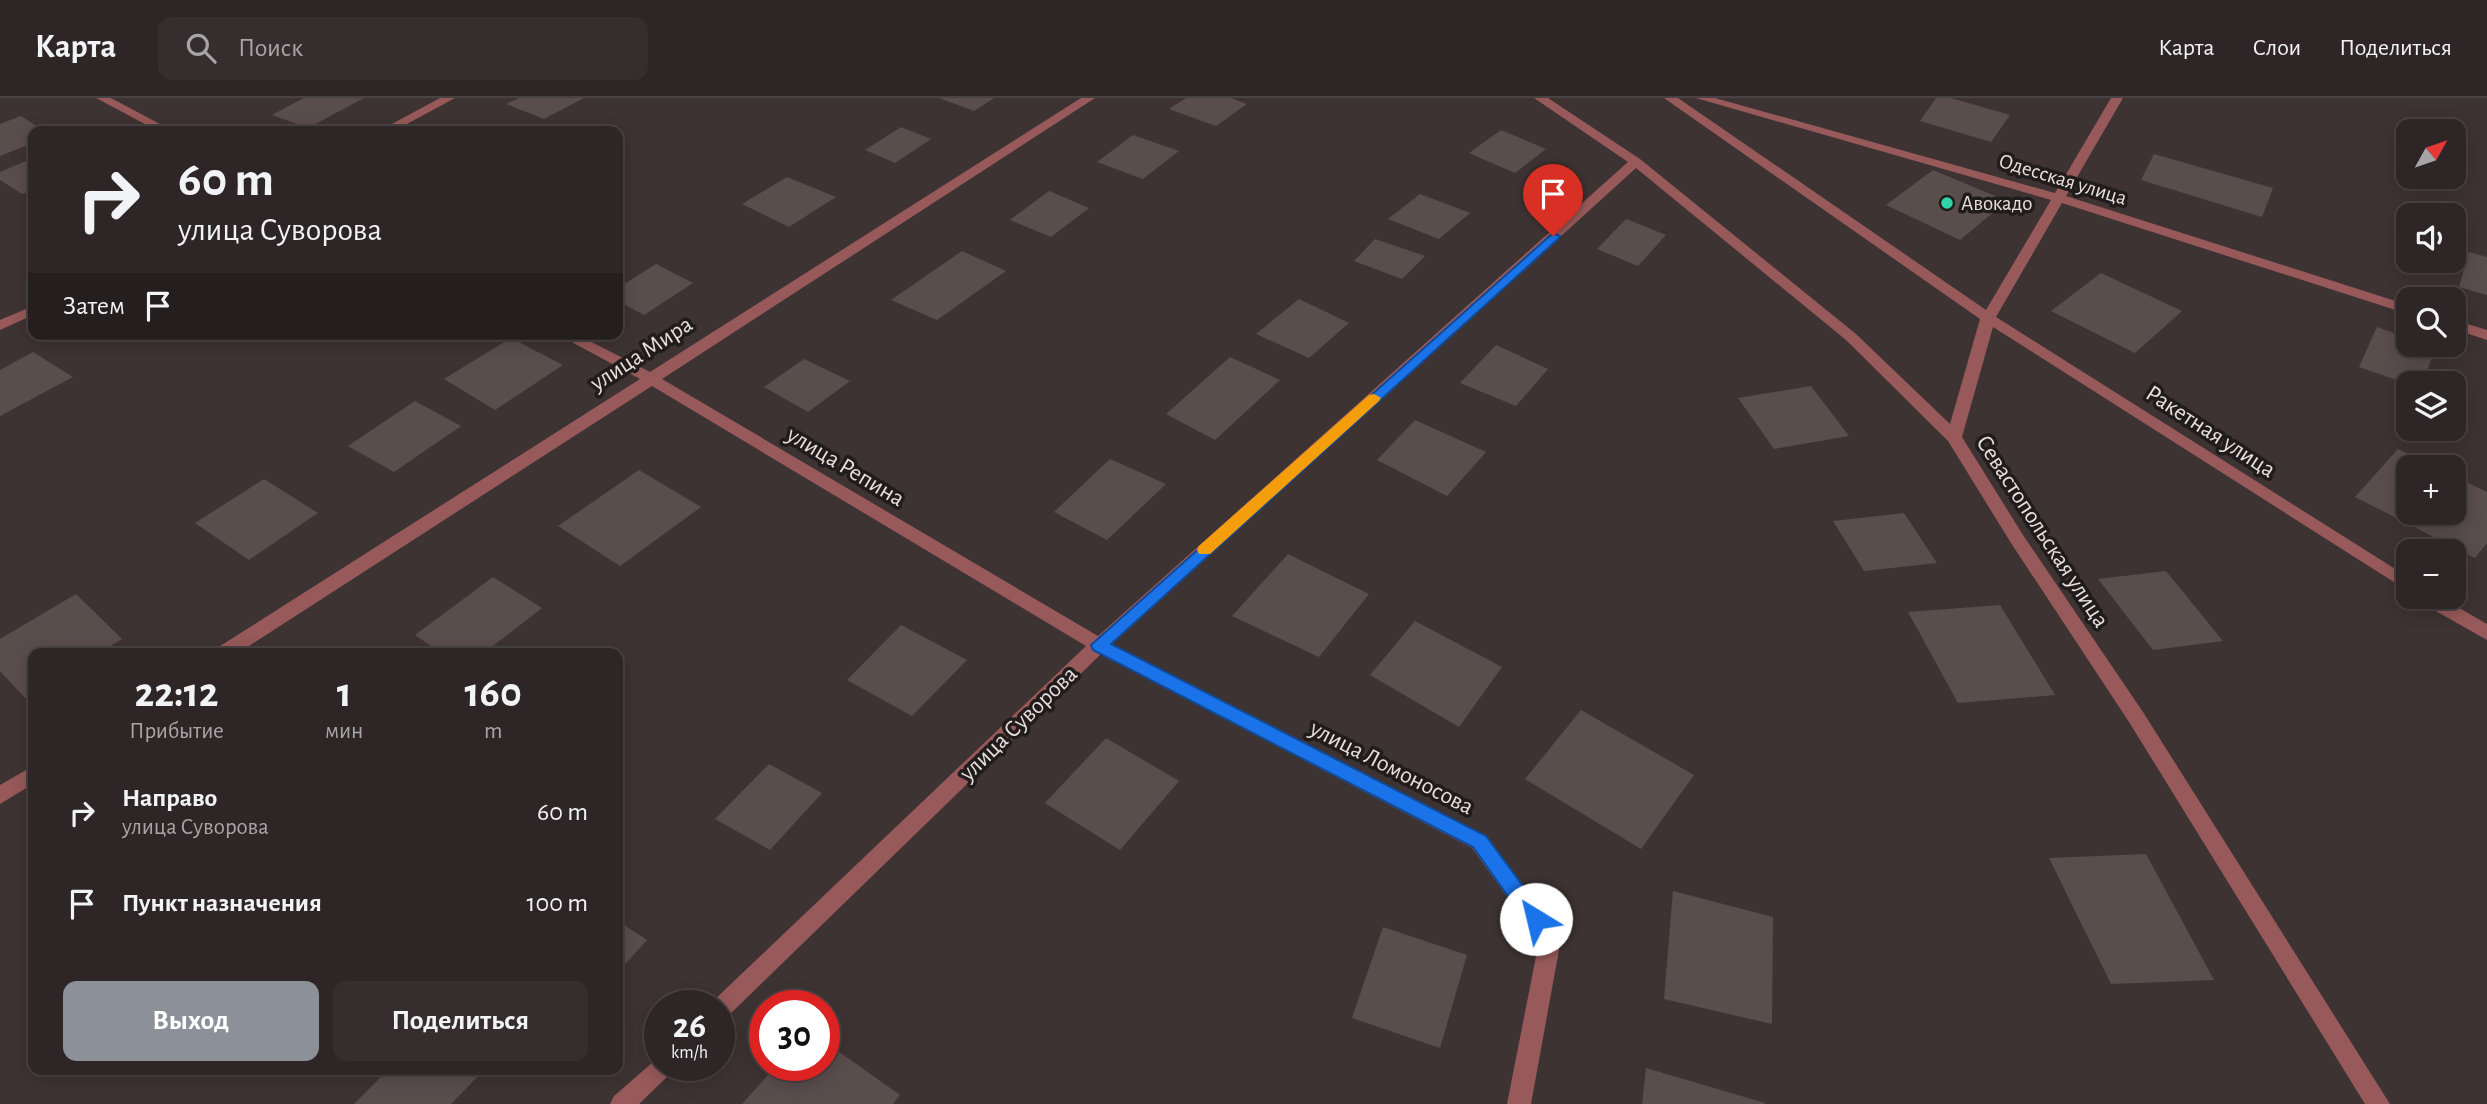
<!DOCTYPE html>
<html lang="ru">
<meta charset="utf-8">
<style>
:root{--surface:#2e2626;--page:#362e2e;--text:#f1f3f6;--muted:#a7a5a7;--line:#494343;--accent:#8c9099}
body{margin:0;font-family:"Alegreya Sans",sans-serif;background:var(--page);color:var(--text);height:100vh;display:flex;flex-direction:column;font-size:26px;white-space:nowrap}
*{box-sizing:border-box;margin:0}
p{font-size:23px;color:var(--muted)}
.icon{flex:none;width:38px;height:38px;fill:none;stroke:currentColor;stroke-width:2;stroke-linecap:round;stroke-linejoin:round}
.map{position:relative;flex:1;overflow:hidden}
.details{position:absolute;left:28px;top:550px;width:595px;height:427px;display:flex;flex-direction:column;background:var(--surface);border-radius:14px;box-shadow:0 4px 18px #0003,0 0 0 2px var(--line)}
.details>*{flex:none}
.hud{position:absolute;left:28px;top:28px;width:595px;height:214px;border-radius:14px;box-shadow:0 4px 18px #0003,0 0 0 2px var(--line);background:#2e2626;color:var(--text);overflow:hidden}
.needle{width:46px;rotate:50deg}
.tools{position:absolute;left:2396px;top:21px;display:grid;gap:14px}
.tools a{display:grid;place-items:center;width:70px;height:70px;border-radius:14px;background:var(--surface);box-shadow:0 4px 18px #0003,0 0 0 2px var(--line);font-size:35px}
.speed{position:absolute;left:644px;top:892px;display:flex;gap:14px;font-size:35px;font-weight:700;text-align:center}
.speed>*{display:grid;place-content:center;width:91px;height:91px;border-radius:50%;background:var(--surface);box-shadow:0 4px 18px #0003,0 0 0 2px var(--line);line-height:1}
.speed small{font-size:18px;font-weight:400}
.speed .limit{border:10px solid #d22;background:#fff;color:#111}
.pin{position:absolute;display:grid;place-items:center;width:60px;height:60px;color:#fff;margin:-72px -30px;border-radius:50% 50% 50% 0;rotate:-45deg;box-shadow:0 0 7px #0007}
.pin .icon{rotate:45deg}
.me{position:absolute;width:77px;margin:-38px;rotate:324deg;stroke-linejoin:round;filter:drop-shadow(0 0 5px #0008)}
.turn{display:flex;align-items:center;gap:24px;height:147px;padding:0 35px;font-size:32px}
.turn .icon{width:91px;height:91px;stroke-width:2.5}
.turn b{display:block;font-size:49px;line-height:60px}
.then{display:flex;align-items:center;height:66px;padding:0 35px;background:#0003;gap:14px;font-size:26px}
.eta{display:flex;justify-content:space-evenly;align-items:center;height:119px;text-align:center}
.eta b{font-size:42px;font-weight:700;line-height:49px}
.action{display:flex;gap:14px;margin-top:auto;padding:14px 35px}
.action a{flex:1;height:80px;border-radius:14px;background:var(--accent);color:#fff;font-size:28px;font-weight:700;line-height:80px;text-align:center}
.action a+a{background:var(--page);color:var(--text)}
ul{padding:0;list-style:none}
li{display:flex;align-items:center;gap:21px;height:91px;padding:0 35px}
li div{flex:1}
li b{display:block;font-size:26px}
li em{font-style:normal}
header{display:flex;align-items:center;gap:42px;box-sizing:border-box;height:98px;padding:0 35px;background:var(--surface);border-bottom:2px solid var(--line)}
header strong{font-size:33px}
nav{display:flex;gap:38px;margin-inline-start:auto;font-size:24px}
.search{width:490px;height:63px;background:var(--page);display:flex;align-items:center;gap:18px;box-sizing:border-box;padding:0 24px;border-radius:14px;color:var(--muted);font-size:26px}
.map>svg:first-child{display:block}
</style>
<header>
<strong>Карта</strong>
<div class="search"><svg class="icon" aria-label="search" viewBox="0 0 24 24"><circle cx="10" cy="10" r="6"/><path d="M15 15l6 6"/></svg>Поиск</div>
<nav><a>Карта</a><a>Слои</a><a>Поделиться</a></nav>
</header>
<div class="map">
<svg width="2487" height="1006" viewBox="0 0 2487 1006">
<rect width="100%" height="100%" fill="#3e3333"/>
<!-- building -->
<g fill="#5a4e4d">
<polygon points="304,0 364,0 308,30 272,17"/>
<polygon points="519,0 584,0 544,21 506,6"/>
<polygon points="939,0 994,0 974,13"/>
<polygon points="1186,0 1231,0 1247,6 1216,28 1169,11"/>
<polygon points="1936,0 1951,0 2010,17 1991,44 1920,23"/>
<polygon points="21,18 44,33 33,33 33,45 0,58 0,26"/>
<polygon points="901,29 931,41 895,65 865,52"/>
<polygon points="1501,32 1546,51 1515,75 1469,55"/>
<polygon points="1133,37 1179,53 1143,81 1097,64"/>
<polygon points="2154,56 2273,90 2262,119 2141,82"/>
<polygon points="33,60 33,92 22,96 0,82 0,74"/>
<polygon points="1933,72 2007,103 1960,142 1886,107"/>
<polygon points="787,79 836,99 789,129 742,106"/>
<polygon points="1049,93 1089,110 1051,139 1010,122"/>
<polygon points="1420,96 1470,115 1439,141 1388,121"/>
<polygon points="1626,121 1666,137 1638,168 1597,151"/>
<polygon points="1375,141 1425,158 1402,181 1354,163"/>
<polygon points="962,153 1006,173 937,222 891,202"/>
<polygon points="2469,154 2487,159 2487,197 2459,189"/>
<polygon points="656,166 693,185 644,217 618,203 618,190"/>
<polygon points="2101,175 2182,213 2135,255 2051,213"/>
<polygon points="1299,201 1349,225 1309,260 1256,236"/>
<polygon points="2377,229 2408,240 2408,247 2426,247 2435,250 2423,285 2408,286 2359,269"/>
<polygon points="511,240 563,267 495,312 444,281"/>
<polygon points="1496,247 1548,271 1516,308 1460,285"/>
<polygon points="33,254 73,279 0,318 0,272"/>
<polygon points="1230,259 1280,282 1215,342 1166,316"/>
<polygon points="804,261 850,283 808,314 764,289"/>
<polygon points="1811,288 1849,338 1774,351 1738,300"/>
<polygon points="415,303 461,328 394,374 348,348"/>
<polygon points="1415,322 1486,354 1447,398 1377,362"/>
<polygon points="2398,351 2435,369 2408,369 2408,415 2454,415 2454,378 2487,394 2487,445 2475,460 2355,399"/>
<polygon points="1110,361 1166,386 1107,442 1054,414"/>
<polygon points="639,372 701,409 620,468 558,428"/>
<polygon points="264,381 318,415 249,462 195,425"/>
<polygon points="1904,415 1937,465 1864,473 1833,423"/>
<polygon points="1288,456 1369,496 1319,559 1232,518"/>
<polygon points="2166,473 2223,543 2153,552 2098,481"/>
<polygon points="493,479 542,510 484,555 441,555 415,537"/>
<polygon points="76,496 122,541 99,555 33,555 33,595 25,600 0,573 0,541"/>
<polygon points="2000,507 2055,597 1958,605 1908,514"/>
<polygon points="1415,523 1502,569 1459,629 1370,577"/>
<polygon points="901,527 967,562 912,618 847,582"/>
<polygon points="1581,612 1694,677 1641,751 1525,681"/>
<polygon points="1106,640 1179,683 1120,752 1045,705"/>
<polygon points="769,666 822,695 770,752 715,721"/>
<polygon points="2146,756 2214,882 2111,886 2049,760"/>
<polygon points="1673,793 1773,819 1772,926 1664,901"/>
<polygon points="618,823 647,842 618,874"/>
<polygon points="1383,829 1467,857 1440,950 1352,920"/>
<polygon points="824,943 900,997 893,1006 742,1006 776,968 824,968"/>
<polygon points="1646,970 1765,1005 1765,1006 1642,1006"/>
<polygon points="389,971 485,971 451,1006 354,1006"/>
</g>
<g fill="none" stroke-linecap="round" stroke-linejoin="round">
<!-- minor -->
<g fill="#975959" fill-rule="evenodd">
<polygon points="96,0 111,0 173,33 158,33"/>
<polygon points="440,0 455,0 394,33 379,33"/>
<polygon points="1081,0 1095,0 662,281 1098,538 1628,64 1534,0 1548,0 1640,61 1856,236 1950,326 1980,221 1664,0 1678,0 1986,212 2051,102 1696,0 1715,0 2055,95 2111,0 2123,0 2066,98 2408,207 2408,216 2062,105 1996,219 2408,479 2408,493 1993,229 1962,339 2023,437 2143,614 2390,1006 2365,1006 2129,624 2011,445 1948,343 1846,242 1636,70 1112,546 1486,738 1561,841 1531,1006 1507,1006 1539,843 1472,750 1101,556 727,919 719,922 719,908 710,908 711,905 1086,548 652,288 238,555 214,555 217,550 640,281 557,236 576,236 650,274"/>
<polygon points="33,208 33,217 0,232 0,222"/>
<polygon points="2454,222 2487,232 2487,242 2454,231"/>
<polygon points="2417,499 2440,499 2487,526 2487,542 2420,504"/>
<polygon points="33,668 33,686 0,706 0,687"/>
<polygon points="660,958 660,968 673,968 670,976 639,1006 610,1006 614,998"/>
</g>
</g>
<!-- route -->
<polygon fill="#1a73e8" stroke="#114b97" stroke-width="2" points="1553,135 1560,138 1558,141 1111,546 1486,738 1543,815 1546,821 1543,828 1536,830 1529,828 1473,749 1093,552 1091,547"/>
<!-- slow -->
<polygon fill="#f59e0b" points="1374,296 1381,300 1379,303 1210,456 1199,456 1197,452 1199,448 1369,297"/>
<!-- markers -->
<circle fill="#31d4a9" stroke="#211c1c" stroke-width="2.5" cx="1947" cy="105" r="7"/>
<g text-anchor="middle" stroke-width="7" stroke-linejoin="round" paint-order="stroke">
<!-- far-street labels -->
<g font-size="21" fill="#e7dfdf" stroke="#211c1c">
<text transform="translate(2063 81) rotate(17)" y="7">Одесская улица</text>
</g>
<!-- far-poi labels -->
<g font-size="21" fill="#e7dfdf" stroke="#211c1c" text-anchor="start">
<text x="1961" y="112">Авокадо</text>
</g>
<!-- street labels -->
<g font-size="24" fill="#e7dfdf" stroke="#211c1c">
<text transform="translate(641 255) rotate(-33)" y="8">улица Мира</text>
<text transform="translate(2211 333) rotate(33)" y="8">Ракетная улица</text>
<text transform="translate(846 368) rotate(31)" y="8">улица Репина</text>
<text transform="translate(2043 433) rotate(57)" y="8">Севастопольская улица</text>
<text transform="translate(1018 625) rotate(-44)" y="8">улица Суворова</text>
<text transform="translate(1392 669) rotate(27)" y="8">улица Ломоносова</text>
</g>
</g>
</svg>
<div class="tools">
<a><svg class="needle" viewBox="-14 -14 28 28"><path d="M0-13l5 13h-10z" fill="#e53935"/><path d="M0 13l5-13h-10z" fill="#a7a5a7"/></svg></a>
<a><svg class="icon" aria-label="sound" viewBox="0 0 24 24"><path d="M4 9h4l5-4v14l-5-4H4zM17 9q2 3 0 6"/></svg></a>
<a><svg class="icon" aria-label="search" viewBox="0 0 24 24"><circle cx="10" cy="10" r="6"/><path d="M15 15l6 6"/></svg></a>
<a><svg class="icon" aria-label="layers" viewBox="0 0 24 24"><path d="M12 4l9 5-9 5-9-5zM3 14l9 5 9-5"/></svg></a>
<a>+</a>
<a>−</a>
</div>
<div class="speed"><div>26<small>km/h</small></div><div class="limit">30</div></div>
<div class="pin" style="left:1553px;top:138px;background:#d93025"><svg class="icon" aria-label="arrive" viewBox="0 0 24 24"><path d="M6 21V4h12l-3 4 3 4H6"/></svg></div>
<svg class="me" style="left:1536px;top:821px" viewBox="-20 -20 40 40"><circle r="19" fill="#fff"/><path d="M0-13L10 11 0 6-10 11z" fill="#1a73e8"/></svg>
<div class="hud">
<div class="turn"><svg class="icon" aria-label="right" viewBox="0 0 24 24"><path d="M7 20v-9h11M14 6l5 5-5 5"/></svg><div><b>60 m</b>улица Суворова</div></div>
<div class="then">Затем<svg class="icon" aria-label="arrive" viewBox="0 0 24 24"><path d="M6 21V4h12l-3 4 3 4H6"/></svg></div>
</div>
<section class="details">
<div class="eta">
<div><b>22:12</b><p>Прибытие</p></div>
<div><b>1</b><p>мин</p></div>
<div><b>160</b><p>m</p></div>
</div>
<ul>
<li><svg class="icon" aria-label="right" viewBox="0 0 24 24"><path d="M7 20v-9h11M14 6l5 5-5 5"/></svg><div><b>Направо</b><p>улица Суворова</p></div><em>60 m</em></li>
<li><svg class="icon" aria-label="arrive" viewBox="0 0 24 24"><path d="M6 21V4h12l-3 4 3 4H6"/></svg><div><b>Пункт назначения</b></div><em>100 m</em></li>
</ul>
<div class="action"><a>Выход</a><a>Поделиться</a></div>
</section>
</div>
